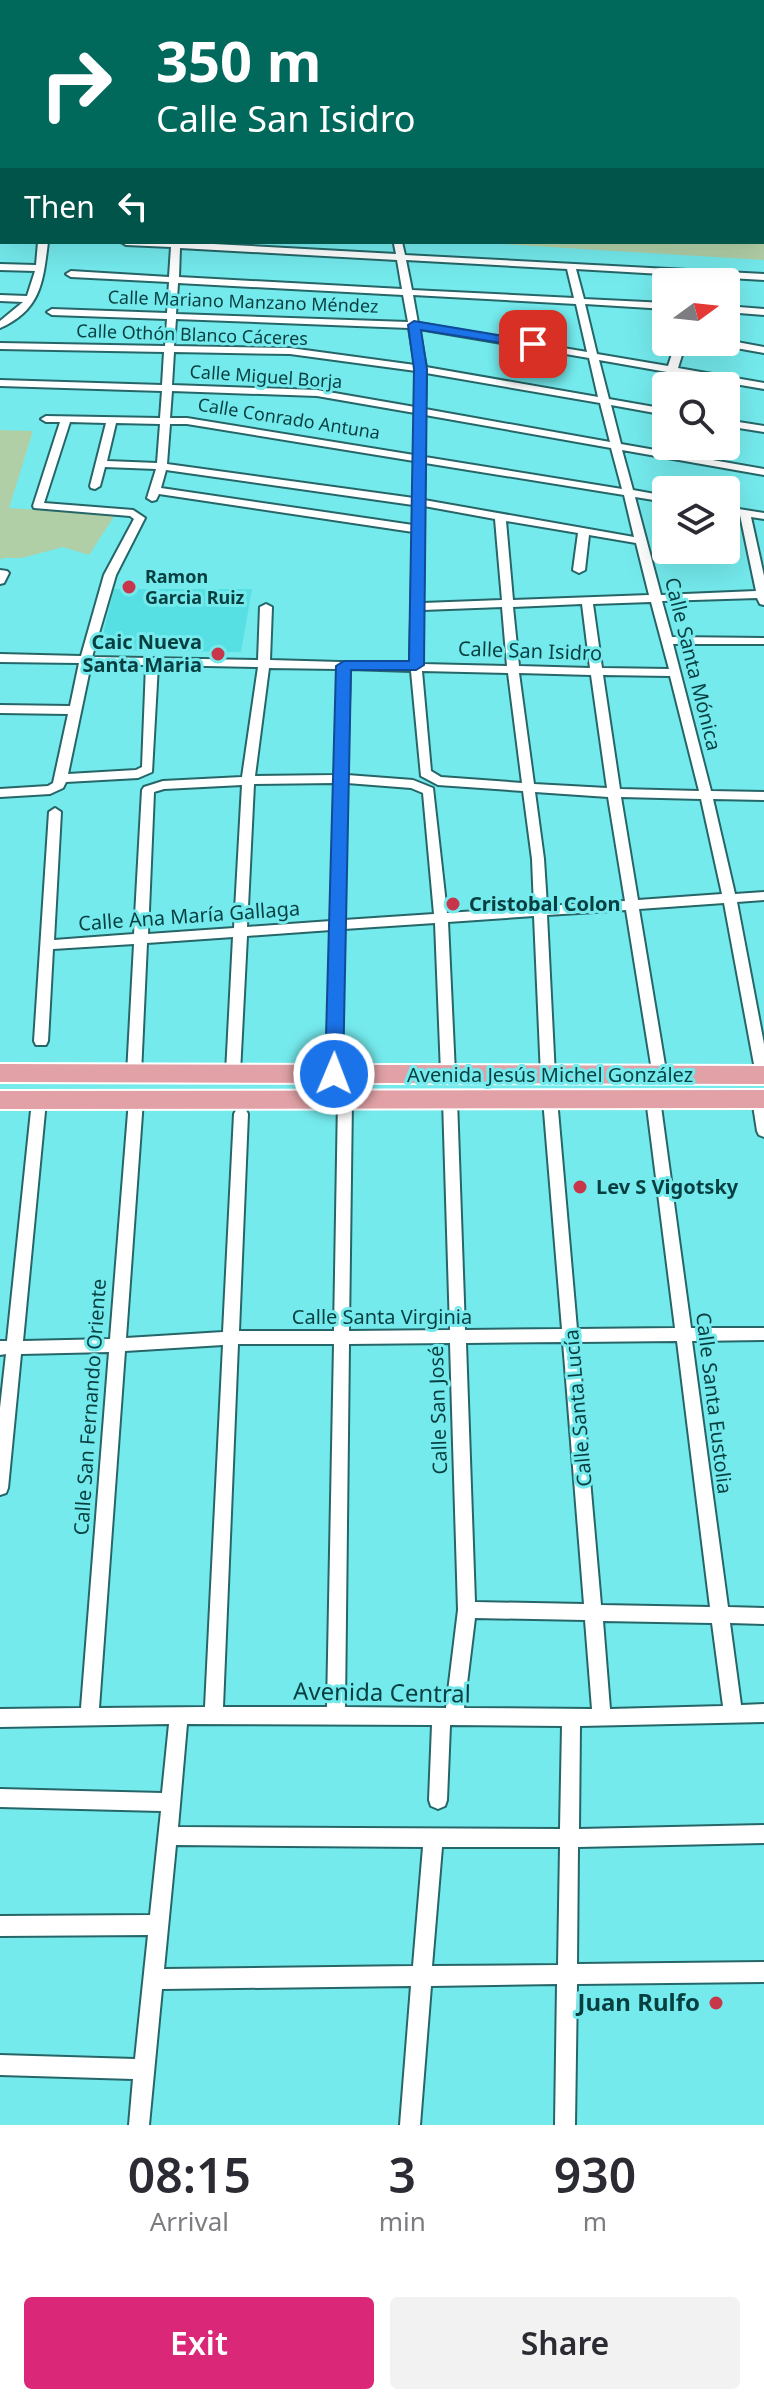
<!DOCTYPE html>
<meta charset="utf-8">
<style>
:root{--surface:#fff;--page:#f2f2f3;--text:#2b2b33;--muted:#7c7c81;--accent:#db2777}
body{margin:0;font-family:"Noto Sans",sans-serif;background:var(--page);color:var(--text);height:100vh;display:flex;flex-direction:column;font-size:30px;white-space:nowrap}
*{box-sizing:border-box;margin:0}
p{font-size:26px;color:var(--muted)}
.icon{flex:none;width:44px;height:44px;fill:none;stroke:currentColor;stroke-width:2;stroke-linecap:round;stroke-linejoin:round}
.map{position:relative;height:2125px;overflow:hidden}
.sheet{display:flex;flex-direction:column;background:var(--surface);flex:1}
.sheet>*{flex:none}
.guide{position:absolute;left:0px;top:0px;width:764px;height:244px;box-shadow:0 8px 32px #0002;background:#00695c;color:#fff;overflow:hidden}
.needle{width:52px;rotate:75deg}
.tools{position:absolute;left:652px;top:268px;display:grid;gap:16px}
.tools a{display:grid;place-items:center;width:88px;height:88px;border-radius:8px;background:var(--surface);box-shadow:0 8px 32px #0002;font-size:40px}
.pin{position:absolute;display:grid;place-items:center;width:68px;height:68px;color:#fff;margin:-34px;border-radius:16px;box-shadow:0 4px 12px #0006}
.me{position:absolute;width:88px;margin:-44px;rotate:1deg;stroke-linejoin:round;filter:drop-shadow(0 0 6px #0008)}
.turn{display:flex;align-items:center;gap:28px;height:168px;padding:0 24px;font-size:36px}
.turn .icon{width:104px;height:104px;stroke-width:2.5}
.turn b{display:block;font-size:56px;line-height:68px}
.then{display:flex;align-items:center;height:76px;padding:0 24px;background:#0003;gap:16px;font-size:30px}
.eta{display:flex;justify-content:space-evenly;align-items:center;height:136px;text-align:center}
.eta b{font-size:48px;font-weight:600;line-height:56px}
.action{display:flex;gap:16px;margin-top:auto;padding:16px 24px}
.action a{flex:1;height:92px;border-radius:8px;background:var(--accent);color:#fff;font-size:32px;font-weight:600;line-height:92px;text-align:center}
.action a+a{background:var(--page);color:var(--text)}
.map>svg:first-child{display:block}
</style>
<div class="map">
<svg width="764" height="2125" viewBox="0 0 764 2125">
<rect width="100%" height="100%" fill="#74eaed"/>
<!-- built -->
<polygon fill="#57e0e3" points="114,589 252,589 241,652 99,650"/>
<!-- green -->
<g fill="#b1cfa7">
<polygon points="385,0 764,0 764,260 468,242 762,242 762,2"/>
<polygon points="0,430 33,431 9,508 115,515 89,555 63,547 22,558 2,558 0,561"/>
</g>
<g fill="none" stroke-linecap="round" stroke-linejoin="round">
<defs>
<g id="minor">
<polygon points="0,0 5,0 2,2 2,13 0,13"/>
<rect x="51" y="0" width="8" height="2"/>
<rect x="113" y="0" width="8" height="2"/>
<rect x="169" y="0" width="8" height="2"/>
<polygon points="324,0 332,0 323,2"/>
<rect x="0" y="48" width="2" height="11"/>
<rect x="0" y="96" width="2" height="4"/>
<rect x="0" y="121" width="2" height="4"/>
<rect x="0" y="147" width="2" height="6"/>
<rect x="0" y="173" width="2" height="6"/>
<rect x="0" y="203" width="2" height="6"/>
<polygon points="0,232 2,233 2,239 0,238"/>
<path d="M38 242H48C43 282 41 310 0 328V321L23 302 0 301V295L27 296 35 271 0 270V264L36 265Z"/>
<path d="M121 242H176L396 254 394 244 402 242 405 255 764 274V280L576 269 584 299 666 303V309L585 304 597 354 668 366 676 342H686L678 368 764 383V389L676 374 672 386H666V389L662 386 667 372 599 360 609 399 666 409V415L611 405 621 444 764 469V475L622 450 633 490 666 496V502L635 497 661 595 756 591 740 515 726 513V507L764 513V519L751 517 764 576V605L760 604 757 598 662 601 672 637 764 638V644H673L711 791 764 792V800L713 799 735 894 764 892V900L737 902 764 1044V1080L758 1079 756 1075 724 903 639 909 667 1077 660 1082 653 1077 626 910 547 915 555 1076 548 1081 541 1076 534 916 448 922 455 1073 448 1078 441 1073 435 923 344 929 341 1074 334 1079 327 1074 331 930 247 936 240 1073 238 1077 233 1078 226 1073 233 937 147 943 141 1074 139 1078H129L127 1074 134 944 53 949 48 1041 46 1045H36L34 1041 49 812 55 808 61 812 54 940 134 934 142 790 144 787 163 781 242 777 258 667 158 665 152 772 138 778 66 782 63 788 50 794 0 797V789L48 786 53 783 68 714 0 713V705L70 706 79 663 0 662V654L81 656 104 575 134 519 130 516 34 508 33 506 60 422H46L41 419 46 416 160 418 162 391 0 386V380L162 385 164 352 0 349V343L165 346 167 319 52 315 47 312 52 309 167 313 169 282 71 277 66 274 71 271 169 277 171 247 126 245ZM180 248 397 260 402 289 179 277ZM406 260 567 269 574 298 412 290ZM178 283 403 295 408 322 176 314ZM413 295 576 304 587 352 418 323ZM176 319 409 328 415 365 290 348 174 346ZM419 329 589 358 598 397 426 367ZM174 352 290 354 416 371 415 407 317 390 172 385ZM426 373 600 403 610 442 425 409ZM172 391 317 396 415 413 414 455 187 418H170ZM425 415 611 448 622 489 425 457ZM70 422 106 423 90 486 91 488 95 489 100 486 105 467 156 469 147 498 152 501 156 500 159 494 413 532 410 664 270 660 272 607 266 604 260 607 258 660 92 657 116 575 145 518 133 510 44 503ZM116 423 160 424 157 463 107 461ZM170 424H187L414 461V498L167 464ZM425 463 624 495 634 537 424 500ZM166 470 413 505V525L161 488ZM424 506 495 519 502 600 423 603ZM506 521 578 533 573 570 579 573 585 570 589 535 636 543 649 595 513 600ZM651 602 669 669 602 668 593 604ZM582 604 590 668 519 666 513 607ZM502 607 507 666 422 664 423 610ZM91 664 146 665 142 767 136 770 68 774ZM269 668 338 669 335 775 255 776ZM350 669 411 671 421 776 438 785 523 791 532 859 534 907 447 913 433 788 413 780 347 775ZM422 671 508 673 522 783 441 777 431 771ZM519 673 591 675 607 788 534 784ZM603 675 670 676 699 791 620 789ZM335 783 331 921 247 927 254 784ZM347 783 411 788 423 793 434 914 344 920ZM242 785 234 928 148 934 154 792 164 789ZM535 792 608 797 625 901 547 906 544 859ZM621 797 701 799 722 894 638 900Z"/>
<polygon points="726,306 764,309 764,315 726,312"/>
<polygon points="726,340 764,347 764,353 719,345 714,342"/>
<polygon points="726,420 764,426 764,432 726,426"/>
<polygon points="0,570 7,571 9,573 4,583 0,584"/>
<path d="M345 1094 350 1095 352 1099 349 1331 450 1330 443 1100 445 1096H455L457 1100 465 1330 562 1329 543 1099 545 1095H555L557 1099 577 1329 675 1328 646 1099 648 1095H658L660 1099 691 1328H764V1340L692 1341 728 1607 764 1608V1624L730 1623 741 1705 764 1704V1722L580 1726 579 1829 764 1825V1843L578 1847 577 1964 764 1962V1982L577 1984 575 2125H555L557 1984 431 1986 420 2125H400L411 1986 162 1989 149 2125H129L133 2079 0 2075V2055L135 2059 148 1935 0 1936V1916L150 1915 161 1811 0 1807V1789L162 1793 169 1724 0 1727V1709L81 1708 109 1352 21 1354 8 1488 6 1493 0 1495V1408L6 1354 0 1355V1341H7L32 1101 34 1097H44L46 1101 23 1341 110 1339 129 1100 131 1096H141L143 1100 126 1338 223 1332 234 1114 236 1110H246L248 1114 239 1331H334L338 1099 340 1095ZM677 1341 710 1607 601 1605 578 1342ZM563 1342 584 1604 475 1602 466 1343ZM450 1343 458 1610 446 1708 345 1707 349 1344ZM238 1344H334L327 1707H223ZM223 1345 205 1707 99 1708 125 1351ZM475 1618 585 1620 592 1709 464 1708ZM603 1621 712 1623 723 1706 610 1709ZM187 1724 432 1725 429 1800 431 1806 438 1809 445 1806 447 1800 450 1725 562 1726 560 1829 178 1827ZM176 1845 423 1847 413 1966 164 1969ZM442 1847H560L558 1965 432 1966Z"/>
<polygon points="759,1094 764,1095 764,1137 759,1135 757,1131 752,1099 754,1095"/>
</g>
<g id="primary">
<polygon points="0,1064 764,1066 764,1084 0,1082"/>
<polygon points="764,1090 764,1108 0,1109 0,1091"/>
</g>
</defs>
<!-- minor casing -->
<use href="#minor" stroke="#266668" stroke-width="4"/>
<!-- primary casing -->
<use href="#primary" stroke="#fff" stroke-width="4"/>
<!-- minor -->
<use href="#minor" fill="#fff" fill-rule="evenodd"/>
<!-- primary -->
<use href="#primary" fill="#e1a1a6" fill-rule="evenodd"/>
</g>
<!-- route -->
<polygon fill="#1a73e8" stroke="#114b97" stroke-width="2" points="414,321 533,341 539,344 533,348 421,330 427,369 424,665 416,670 351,670 343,1074 334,1081 325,1074 336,666 344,661 409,661 414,369 408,325"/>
<!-- markers -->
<g fill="#c7364b" stroke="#74eaed" stroke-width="3">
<circle cx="129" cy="587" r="8"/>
<circle cx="218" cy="654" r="8"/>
<circle cx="453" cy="904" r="8"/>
<circle cx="580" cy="1187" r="8"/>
<circle cx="716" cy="2003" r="8"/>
</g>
<g text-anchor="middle" stroke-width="6" stroke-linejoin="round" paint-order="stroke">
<!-- far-street labels -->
<g font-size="18" fill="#073f41" stroke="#74eaed">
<text transform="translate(243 302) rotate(2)" y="6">Calle Mariano Manzano Méndez</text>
<text transform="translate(192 335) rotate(2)" y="6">Calle Othón Blanco Cáceres</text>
<text transform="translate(266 377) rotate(4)" y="6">Calle Miguel Borja</text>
<text transform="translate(289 419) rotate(9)" y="6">Calle Conrado Antuna</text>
</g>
<!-- far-poi labels -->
<g font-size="18" font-weight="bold" fill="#073f41" stroke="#74eaed" text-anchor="start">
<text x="145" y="583">Ramon<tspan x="145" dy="21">Garcia Ruiz</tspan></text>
</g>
<!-- poi labels -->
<g font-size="20" font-weight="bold" fill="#073f41" stroke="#74eaed" text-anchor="start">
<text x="202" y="649" text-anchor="end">Caic Nueva<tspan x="202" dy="23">Santa Maria</tspan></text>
<text x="469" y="911">Cristobal Colon</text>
<text x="596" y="1194">Lev S Vigotsky</text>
</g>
<!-- street labels -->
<g font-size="20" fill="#073f41" stroke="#74eaed">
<text transform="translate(530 651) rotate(2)" y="7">Calle San Isidro</text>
<text transform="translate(693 664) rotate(76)" y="7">Calle Santa Mónica</text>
<text transform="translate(189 916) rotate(-4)" y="7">Calle Ana María Gallaga</text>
<text x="550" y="1082">Avenida Jesús Michel González</text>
<text x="382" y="1324">Calle Santa Virginia</text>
<text transform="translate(714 1403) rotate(83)" y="7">Calle Santa Eustolia</text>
<text transform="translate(90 1407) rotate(-86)" y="7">Calle San Fernando Oriente</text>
<text transform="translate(578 1408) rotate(-95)" y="7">Calle Santa Lucía</text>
<text transform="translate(438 1410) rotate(-92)" y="7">Calle San José</text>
</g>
<!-- near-street labels -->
<g font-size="24" fill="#073f41" stroke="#74eaed">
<text transform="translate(382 1693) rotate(1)" y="8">Avenida Central</text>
</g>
<!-- near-poi labels -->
<g font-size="24" font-weight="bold" fill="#073f41" stroke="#74eaed" text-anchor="end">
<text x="700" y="2011">Juan Rulfo</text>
</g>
</g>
</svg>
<div class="tools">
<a><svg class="needle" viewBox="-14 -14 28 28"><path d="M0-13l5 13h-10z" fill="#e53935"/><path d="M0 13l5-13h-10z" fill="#7c7c81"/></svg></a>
<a><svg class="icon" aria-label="search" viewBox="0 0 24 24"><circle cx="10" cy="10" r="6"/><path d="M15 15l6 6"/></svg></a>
<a><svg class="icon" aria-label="layers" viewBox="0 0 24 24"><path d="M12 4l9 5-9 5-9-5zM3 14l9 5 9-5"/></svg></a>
</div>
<div class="pin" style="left:533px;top:344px;background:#d93025"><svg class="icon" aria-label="arrive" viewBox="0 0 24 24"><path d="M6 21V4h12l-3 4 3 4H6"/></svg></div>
<svg class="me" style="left:334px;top:1074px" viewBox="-20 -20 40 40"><circle r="17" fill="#1a73e8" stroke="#fff" stroke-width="3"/><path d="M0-11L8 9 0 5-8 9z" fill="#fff"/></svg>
<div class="guide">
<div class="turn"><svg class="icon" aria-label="right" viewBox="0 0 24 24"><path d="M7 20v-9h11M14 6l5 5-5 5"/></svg><div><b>350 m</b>Calle San Isidro</div></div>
<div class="then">Then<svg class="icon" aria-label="left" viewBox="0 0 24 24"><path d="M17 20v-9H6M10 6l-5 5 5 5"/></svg></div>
</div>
</div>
<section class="sheet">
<div class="eta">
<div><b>08:15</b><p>Arrival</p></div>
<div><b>3</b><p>min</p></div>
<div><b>930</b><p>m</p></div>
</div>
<div class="action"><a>Exit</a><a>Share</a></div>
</section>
